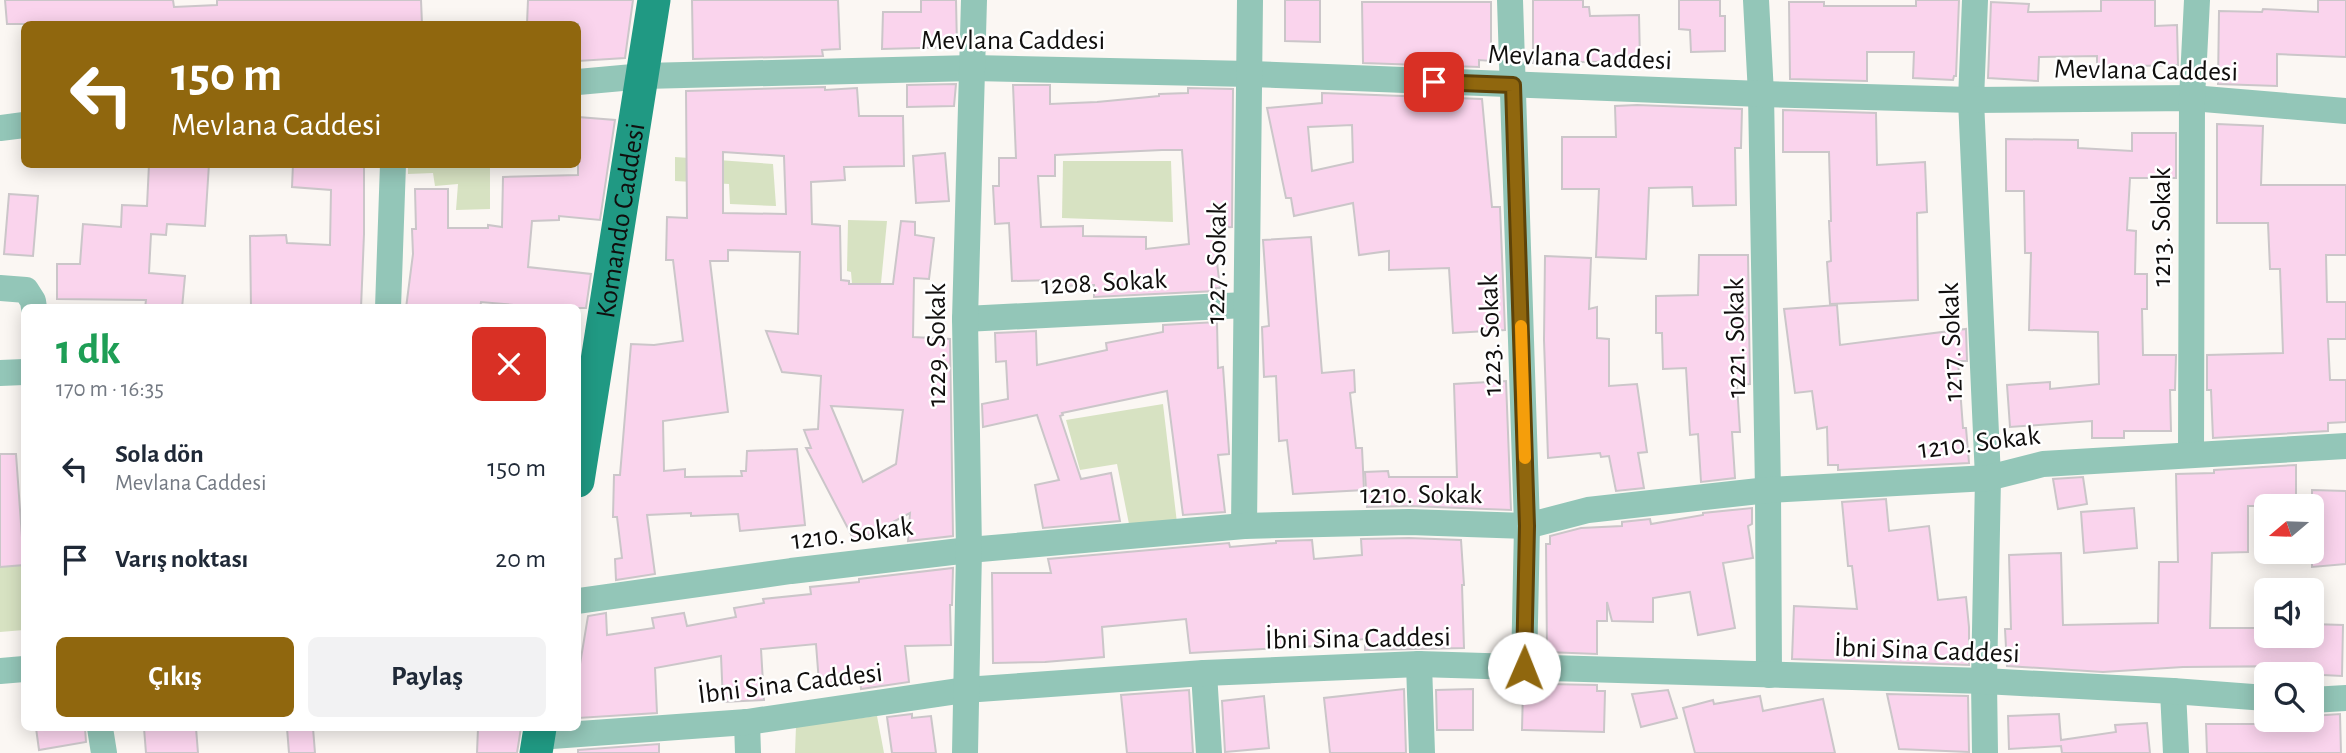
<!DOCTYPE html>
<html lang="tr">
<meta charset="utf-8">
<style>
:root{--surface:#fff;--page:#f2f2f3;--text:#1f2937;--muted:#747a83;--accent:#90670e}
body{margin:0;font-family:"Alegreya Sans",sans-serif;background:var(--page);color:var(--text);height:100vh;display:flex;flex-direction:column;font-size:26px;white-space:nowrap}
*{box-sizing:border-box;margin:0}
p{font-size:23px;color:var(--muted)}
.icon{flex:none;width:38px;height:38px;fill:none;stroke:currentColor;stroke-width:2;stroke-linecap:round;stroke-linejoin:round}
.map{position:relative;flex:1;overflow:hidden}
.side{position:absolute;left:21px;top:304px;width:560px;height:427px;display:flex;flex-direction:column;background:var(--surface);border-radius:10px;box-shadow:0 4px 18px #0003}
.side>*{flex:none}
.hud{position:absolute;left:21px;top:21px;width:560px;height:147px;border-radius:10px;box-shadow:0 4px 18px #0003;background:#90670e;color:#fff;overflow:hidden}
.needle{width:46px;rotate:251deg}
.tools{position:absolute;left:2254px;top:494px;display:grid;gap:14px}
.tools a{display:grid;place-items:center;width:70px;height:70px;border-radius:10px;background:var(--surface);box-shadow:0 4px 18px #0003;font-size:35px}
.pin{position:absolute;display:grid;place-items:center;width:60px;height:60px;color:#fff;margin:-30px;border-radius:14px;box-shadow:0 4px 10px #0006}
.me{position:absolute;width:77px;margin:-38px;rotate:1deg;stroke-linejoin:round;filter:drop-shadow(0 0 5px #0008)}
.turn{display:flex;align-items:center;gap:24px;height:147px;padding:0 35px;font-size:32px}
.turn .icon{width:91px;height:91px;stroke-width:2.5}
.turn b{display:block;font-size:49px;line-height:60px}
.round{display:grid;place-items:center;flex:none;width:74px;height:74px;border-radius:10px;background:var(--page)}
.headline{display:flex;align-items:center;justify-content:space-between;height:119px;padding:0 35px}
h1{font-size:42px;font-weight:700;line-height:52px;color:#1e9e55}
.button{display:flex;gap:14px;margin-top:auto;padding:14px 35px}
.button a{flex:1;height:80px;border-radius:10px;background:var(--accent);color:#fff;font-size:28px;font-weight:700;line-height:80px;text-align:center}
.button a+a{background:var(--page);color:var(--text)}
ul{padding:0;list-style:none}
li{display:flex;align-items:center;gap:21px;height:91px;padding:0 35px}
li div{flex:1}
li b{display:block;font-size:26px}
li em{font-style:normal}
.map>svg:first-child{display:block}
</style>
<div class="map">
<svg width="2346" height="753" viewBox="0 0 2346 753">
<rect width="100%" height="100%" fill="#fbf7f3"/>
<!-- green -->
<g fill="#d7e2c2">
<polygon points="675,157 773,164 776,206 730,204 729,184 675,181"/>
<polygon points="1063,161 1171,161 1173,222 1062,218"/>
<polygon points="408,165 490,165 490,209 456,210 458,184 435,186 433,173 408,174"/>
<polygon points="848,220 887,221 878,314 855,318 851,272 847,271"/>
<polygon points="1163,404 1177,523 1130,529 1117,464 1080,470 1066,420"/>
<polygon points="24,565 24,630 0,632 0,567"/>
<polygon points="877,716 884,753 795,753 796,726"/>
</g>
<!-- building -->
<g fill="#fad4ed" stroke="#cbc6c9" stroke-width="2" fill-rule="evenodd">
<polygon points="5,0 173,0 174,7 217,5 217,0 421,0 422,24 7,24"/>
<polygon points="528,0 633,0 625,58 578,61 578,24 527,24"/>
<polygon points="692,0 838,0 840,49 822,50 823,56 693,59"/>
<polygon points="921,0 956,0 957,47 882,49 883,12 921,12"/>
<polygon points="1285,0 1320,0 1320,42 1285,41"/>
<polygon points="1533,0 1583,0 1583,7 1589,7 1590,16 1639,15 1640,61 1533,63"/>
<polygon points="1679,0 1720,0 1720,16 1725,16 1725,51 1691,52 1690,30 1679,29"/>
<polygon points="1916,0 1959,0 1956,76 1954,76 1953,80 1913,78 1914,52 1867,52 1867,81 1790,79 1789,2 1824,2 1824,6 1916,6"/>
<polygon points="2101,0 2155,0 2155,26 2177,25 2178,65 2097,67 2097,56 2039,57 2038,81 1988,78 1991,2 2029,4 2028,12 2101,11"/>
<polygon points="2318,0 2346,0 2346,57 2277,54 2277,86 2218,84 2219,11 2262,12 2263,9 2318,12"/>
<polygon points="1362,2 1491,2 1491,61 1479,60 1479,67 1363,63"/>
<polygon points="956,84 954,106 907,107 907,85"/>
<path d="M1013 85H1050V104L1097 102 1159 96V94L1188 93V88L1233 89 1232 227 1213 228 1220 288H1216V291L1094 297V285L1054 286V280L1012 281 1009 223 995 224 993 186H999V158H1016ZM1162 150H1182L1189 244 1146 249V237L1083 236V226L1041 227 1038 176H1055V155Z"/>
<path d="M825 87V90L857 88 859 116H903L904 166 844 167 845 180 811 182 812 224 840 226 841 280 849 281V284H893L901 221 915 222V235L934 238 929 279 914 278 913 337 950 339 953 536 908 541 910 513 855 542 806 448H811L804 430 818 429 821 376 782 372 766 331 798 334 800 252 728 250V261H710L728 412 663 421 664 471 685 469V477L742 476 741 471H746L747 451 797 449 805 525 740 531 738 514 691 516V513L647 515 655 574 616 580 615 559 622 558 617 517H613L614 475H620L631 344 654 345 683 341 673 260H666L667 217 687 218 686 91ZM723 152 784 156 786 214 723 213ZM831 406 903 410 896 464 863 482Z"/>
<path d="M1322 93 1482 99 1492 207H1500L1505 330 1453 333 1449 268 1389 270V251L1359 255 1353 203 1294 216 1291 198H1286L1267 108 1322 103ZM1352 125 1353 162 1312 171 1308 127Z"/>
<polygon points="1637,105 1742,109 1741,148 1735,148 1736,205 1693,206 1692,187 1649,188 1646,259 1596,257 1599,189 1562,189 1562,137 1616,137 1615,106"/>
<polygon points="1783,110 1876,113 1877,165 1925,162 1927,212 1917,213 1918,300 1830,304 1827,262 1831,261 1829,221 1831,221 1829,152 1783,152"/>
<polygon points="578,117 615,120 600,220 559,216 559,220 532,221 528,267 591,274 586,308 548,308 481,302 480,308 406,308 413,254 412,229 416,229 415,189 448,189 448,228 488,228 488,225 502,227 503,177 578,175"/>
<polygon points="2217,124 2263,126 2261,185 2346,185 2346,255 2326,255 2327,302 2346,302 2346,339 2328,339 2330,380 2346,380 2346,422 2328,423 2328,431 2213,438 2211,390 2207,390 2207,355 2283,353 2280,269 2270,269 2268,223 2217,223"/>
<polygon points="2132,133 2176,133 2176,178 2130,178 2127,230 2136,231 2135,274 2147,274 2147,309 2142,309 2143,355 2176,355 2175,390 2170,390 2171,431 2124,431 2124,438 2092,438 2092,421 2010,427 2007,385 2050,382 2050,389 2099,384 2098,332 2029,330 2031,253 2025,253 2024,191 2006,191 2006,139 2078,140 2078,148 2132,151"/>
<polygon points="945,153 949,201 916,203 913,156"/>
<polygon points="149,164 209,164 205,226 167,224 166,235 151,234 149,273 185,276 182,308 145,308 146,300 57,299 57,264 80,264 83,224 121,227 122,205 147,206"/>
<polygon points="293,164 364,164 364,234 361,308 251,308 250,236 286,235 287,243 330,245 331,190 292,187"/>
<polygon points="9,194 38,196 33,256 4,254"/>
<polygon points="1311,237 1322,373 1354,370 1355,392 1350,393 1356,448 1362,448 1364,490 1293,494 1287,440 1279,441 1276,376 1264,377 1262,327 1269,326 1263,240"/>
<polygon points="1699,255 1748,255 1750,384 1737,385 1740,432 1732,432 1735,478 1701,482 1698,434 1690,435 1686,368 1663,369 1662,333 1656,333 1656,296 1698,295"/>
<polygon points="1545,256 1591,258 1589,309 1597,307 1597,338 1609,339 1609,386 1637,384 1647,452 1638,453 1644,488 1616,491 1609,456 1601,457 1600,453 1548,458 1544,340"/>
<polygon points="1837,305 1840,345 1966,329 1967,361 1958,361 1963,428 1966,428 1969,463 1838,470 1838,465 1828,465 1827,427 1817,429 1812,391 1795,393 1784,309"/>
<polygon points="1217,322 1218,368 1223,367 1229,451 1229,454 1218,455 1225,512 1183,515 1167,391 1062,413 1063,415 1060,416 1081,479 1111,473 1120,521 1043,528 1035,485 1059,480 1037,415 983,427 982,404 1008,399 1006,361 996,362 995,333 1036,331 1037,365 1107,350 1106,343 1163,332 1163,325"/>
<polygon points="1506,381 1511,510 1410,506 1367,507 1365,472 1388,471 1389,477 1457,477 1454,384"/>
<polygon points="0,454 16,454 24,565 0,567"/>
<polygon points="2296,465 2296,506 2248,506 2248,552 2212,553 2210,628 2262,628 2262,635 2312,635 2312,624 2343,625 2342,676 2303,674 2303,666 2183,667 2103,672 2007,666 2005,629 2011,629 2009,555 2061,553 2063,625 2158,623 2159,562 2178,562 2176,474 2214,473 2214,470"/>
<polygon points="2083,477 2087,504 2058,509 2053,479"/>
<polygon points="2312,490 2346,491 2346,564 2312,567"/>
<polygon points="1886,499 1889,531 1929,526 1938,600 1966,597 1969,627 1969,665 1792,659 1794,606 1857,609 1852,566 1848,566 1842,502"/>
<polygon points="1752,508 1752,524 1748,526 1753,558 1723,563 1735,628 1698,635 1690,592 1653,598 1653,622 1612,621 1607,602 1607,621 1597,621 1597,654 1547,652 1546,544 1550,544 1550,536 1581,528 1622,526 1622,522 1650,519 1651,524 1703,515 1703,513"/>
<polygon points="2134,508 2137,548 2084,553 2081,512"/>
<polygon points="1409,538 1461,540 1464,585 1462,585 1464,648 1365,650 1365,639 1317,643 1317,646 1190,653 1186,619 1102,627 1104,657 1045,662 993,663 992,573 1051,573 1048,559 1229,543 1230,547 1276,543 1276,541 1312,540 1314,559 1362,555 1361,539"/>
<polygon points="953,568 952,605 950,605 951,645 905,646 909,682 861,689 860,680 819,683 816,644 761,649 764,700 723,702 721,656 655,668 657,713 578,718 578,676 588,616 606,613 607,635 654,628 652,618 684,613 687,626 736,617 734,608 764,603 763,599 811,594 810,587 859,582 859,579"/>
<polygon points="1547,684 1597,685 1597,691 1605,691 1604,732 1522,730 1523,689 1547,690"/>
<polygon points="1404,689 1406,753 1330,753 1324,698"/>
<polygon points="1473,689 1473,730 1437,730 1436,690"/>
<polygon points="1189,690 1193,753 1127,753 1121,695"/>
<polygon points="1668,690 1677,718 1641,727 1632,694"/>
<polygon points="1887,694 1968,696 1969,752 1899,749"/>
<polygon points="1264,696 1269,748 1225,752 1222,701"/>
<polygon points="1760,696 1763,711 1823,699 1835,753 1695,753 1683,708 1713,700 1714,704"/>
<polygon points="912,714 912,718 931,716 936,753 892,753 887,717"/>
<polygon points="2059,714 2061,740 2116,732 2115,725 2147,723 2150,753 2062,753 2061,746 2009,749 2008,716"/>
<polygon points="2340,714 2341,753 2207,753 2206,724 2301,724 2301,719 2312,719 2312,716"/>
<polygon points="36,728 85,728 86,742 39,750"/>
<polygon points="144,728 196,728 198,753 146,753"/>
<polygon points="287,728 313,728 315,753 289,753"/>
<polygon points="478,728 521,728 517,753 477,753"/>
<polygon points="659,744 659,753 578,753 578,750"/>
</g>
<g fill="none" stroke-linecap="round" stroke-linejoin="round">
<!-- minor -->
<g stroke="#93c6b8" stroke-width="26">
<polyline points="1510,0 1527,526 1524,668"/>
<polyline points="1756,0 1761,94 1768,490 1769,675"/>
<polyline points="1975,0 1971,100 1988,478 1984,681 1985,753"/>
<polyline points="578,82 644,76 973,68 1250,74 1761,94 1971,100 2192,98 2346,111"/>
<polyline points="0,128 24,125"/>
<polyline points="0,288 26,290 33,301 34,308"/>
<polyline points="388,308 393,164"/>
<polyline points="965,319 1245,305"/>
<polyline points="0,373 24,372"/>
<polyline points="2191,454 2192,98 2197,0"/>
<polyline points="1244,526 1250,0"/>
<polyline points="578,601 791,571 969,550 1244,526 1409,522 1527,526 1588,510 1768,490 1988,478 2043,464 2346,446"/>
<polyline points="1419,664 1422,753"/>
<polyline points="0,671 24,669"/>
<polyline points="1204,673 1209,753"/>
<polyline points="2173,691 2176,753"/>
<polyline points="2312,700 2346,698"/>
<polyline points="747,722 748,753"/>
<polyline points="100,728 104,753"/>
<polyline points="538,737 747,722 965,690 1204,673 1419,664 1984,681 2173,691 2266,698"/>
<polyline points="965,753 969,550 965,319 974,0"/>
</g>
<!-- major -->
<g stroke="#209983" stroke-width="33">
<path id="s1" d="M578 481 654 0"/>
<polyline points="536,753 540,728"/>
</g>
</g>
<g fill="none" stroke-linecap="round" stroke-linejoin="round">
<defs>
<polyline id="route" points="1434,82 1513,85 1527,526 1524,668"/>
</defs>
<!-- route casing -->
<use href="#route" stroke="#5e4309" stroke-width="18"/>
<!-- route -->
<use href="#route" stroke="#90670e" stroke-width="12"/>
<!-- slow -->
<polyline stroke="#f59e0b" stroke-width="12" points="1521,326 1525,458"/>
</g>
<g text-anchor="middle" stroke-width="5" stroke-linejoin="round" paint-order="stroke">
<!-- street labels -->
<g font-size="28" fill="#100e0d" stroke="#fff">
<text x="1013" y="49">Mevlana Caddesi</text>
<text transform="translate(1580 56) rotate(2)" y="10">Mevlana Caddesi</text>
<text transform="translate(2146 69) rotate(1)" y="10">Mevlana Caddesi</text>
<text dy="10" stroke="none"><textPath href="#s1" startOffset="264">Komando Caddesi</textPath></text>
<text transform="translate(2160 227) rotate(-90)" y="10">1213. Sokak</text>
<text transform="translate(1215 263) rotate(-89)" y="10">1227. Sokak</text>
<text transform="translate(1104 281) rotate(-3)" y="10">1208. Sokak</text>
<text transform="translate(1489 335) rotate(-92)" y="10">1223. Sokak</text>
<text transform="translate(1734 338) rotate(-91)" y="10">1221. Sokak</text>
<text transform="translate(1950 342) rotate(-92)" y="10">1217. Sokak</text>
<text transform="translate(935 345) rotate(-90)" y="10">1229. Sokak</text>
<text transform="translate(1979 441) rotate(-7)" y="10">1210. Sokak</text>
<text x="1421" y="503">1210. Sokak</text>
<text transform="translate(852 532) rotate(-7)" y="10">1210. Sokak</text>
<text transform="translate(1358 637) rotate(-1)" y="10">İbni Sina Caddesi</text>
<text transform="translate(1927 649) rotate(2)" y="10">İbni Sina Caddesi</text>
<text transform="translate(790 682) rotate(-7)" y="10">İbni Sina Caddesi</text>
</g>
</g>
</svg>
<div class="tools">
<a><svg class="needle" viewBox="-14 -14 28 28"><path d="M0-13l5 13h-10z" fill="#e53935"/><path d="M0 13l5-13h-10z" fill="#747a83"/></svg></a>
<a><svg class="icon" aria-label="sound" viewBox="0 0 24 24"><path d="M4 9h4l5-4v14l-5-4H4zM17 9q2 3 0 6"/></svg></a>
<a><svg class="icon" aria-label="search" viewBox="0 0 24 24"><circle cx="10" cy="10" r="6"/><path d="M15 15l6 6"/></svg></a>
</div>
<div class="pin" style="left:1434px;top:82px;background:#d93025"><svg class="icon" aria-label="arrive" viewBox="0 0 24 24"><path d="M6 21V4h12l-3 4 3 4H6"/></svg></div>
<svg class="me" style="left:1524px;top:668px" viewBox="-20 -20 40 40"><circle r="19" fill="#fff"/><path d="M0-13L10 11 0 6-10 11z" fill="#90670e"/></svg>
<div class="hud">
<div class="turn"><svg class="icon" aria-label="left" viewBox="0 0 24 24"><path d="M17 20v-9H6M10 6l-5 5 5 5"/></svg><div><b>150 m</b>Mevlana Caddesi</div></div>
</div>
<section class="side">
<div class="headline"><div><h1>1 dk</h1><p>170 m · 16:35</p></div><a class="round" style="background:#d93025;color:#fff"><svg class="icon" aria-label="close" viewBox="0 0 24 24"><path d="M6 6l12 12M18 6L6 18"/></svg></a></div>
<ul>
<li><svg class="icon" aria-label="left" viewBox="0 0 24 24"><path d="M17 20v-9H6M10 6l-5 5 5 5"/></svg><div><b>Sola dön</b><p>Mevlana Caddesi</p></div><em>150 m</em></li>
<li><svg class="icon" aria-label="arrive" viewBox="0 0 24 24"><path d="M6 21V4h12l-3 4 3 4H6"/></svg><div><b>Varış noktası</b></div><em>20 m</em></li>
</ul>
<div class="button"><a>Çıkış</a><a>Paylaş</a></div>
</section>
</div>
